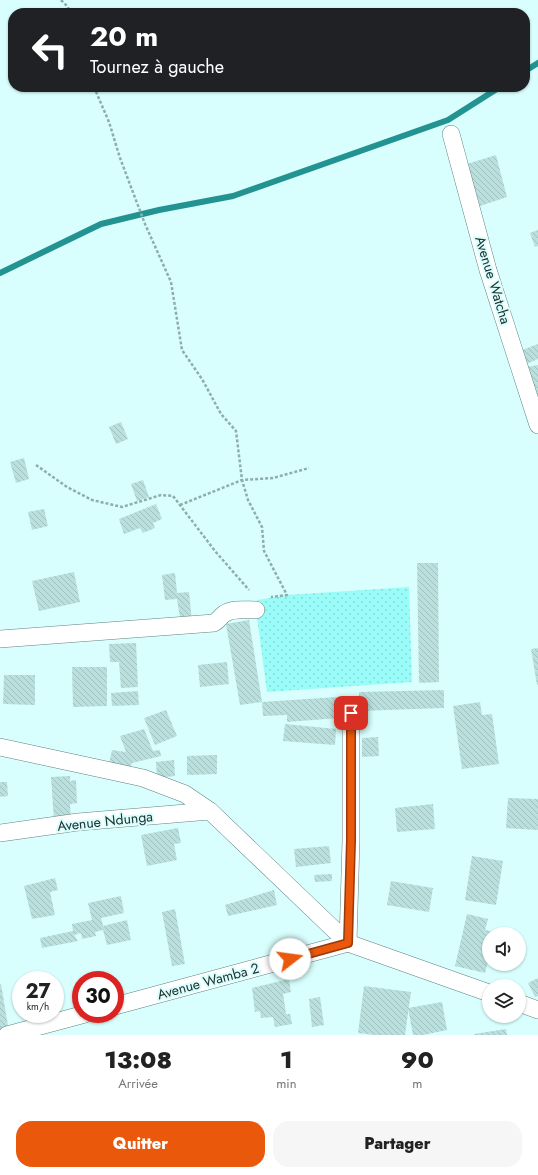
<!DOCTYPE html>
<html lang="fr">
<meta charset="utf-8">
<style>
:root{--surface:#fff;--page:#f6f6f6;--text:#222;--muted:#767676;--accent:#ea580c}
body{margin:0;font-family:Jost,sans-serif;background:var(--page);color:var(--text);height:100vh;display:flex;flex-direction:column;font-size:15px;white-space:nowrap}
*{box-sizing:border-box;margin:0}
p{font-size:13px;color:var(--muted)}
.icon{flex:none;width:22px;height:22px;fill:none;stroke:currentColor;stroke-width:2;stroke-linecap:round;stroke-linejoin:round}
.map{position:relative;height:1035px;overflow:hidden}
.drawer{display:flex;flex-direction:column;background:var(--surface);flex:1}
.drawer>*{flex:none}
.hud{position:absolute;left:8px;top:8px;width:522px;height:84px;border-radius:16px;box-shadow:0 1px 3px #0004;background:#202124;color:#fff;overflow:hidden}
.fabs{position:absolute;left:482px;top:927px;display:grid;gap:8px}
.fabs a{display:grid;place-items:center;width:44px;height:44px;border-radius:50%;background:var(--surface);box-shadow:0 1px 3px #0004;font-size:20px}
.speed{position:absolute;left:12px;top:971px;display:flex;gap:8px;font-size:20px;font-weight:700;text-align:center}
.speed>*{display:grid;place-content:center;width:52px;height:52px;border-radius:50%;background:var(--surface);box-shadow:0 1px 3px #0004;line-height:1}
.speed small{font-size:10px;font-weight:400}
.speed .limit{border:6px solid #d22;background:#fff;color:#111}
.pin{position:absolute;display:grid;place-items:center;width:34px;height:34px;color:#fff;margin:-17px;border-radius:8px;box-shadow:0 2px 6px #0006}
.me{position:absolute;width:44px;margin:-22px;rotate:75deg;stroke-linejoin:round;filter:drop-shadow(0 0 3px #0008)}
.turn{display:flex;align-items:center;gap:14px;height:84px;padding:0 16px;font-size:18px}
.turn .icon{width:52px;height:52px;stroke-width:2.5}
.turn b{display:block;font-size:28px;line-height:34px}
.eta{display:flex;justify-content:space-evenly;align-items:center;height:68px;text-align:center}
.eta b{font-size:24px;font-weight:800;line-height:28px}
.cta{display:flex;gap:8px;margin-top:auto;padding:8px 16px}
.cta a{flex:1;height:46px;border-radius:16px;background:var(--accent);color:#fff;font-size:16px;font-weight:800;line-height:46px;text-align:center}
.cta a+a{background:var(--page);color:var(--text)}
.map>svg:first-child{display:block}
</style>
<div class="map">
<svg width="538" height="1035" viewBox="0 0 538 1035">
<defs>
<pattern id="grass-dots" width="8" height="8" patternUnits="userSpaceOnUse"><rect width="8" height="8" fill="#9afcf8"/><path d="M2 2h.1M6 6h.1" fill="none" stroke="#84d8d5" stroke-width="1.8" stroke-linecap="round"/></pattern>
<pattern id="building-back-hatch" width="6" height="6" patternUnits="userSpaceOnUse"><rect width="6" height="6" fill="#bae0de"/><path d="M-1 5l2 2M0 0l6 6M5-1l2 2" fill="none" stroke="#a0c1bf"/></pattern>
</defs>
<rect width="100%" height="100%" fill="#d8fffd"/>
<!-- grass -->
<polygon fill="url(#grass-dots)" points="409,587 412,682 267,692 256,610 257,600 287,595"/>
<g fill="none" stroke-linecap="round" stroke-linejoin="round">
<!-- stream -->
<g stroke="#239391" stroke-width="6">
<polyline points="525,71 538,63"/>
<polyline points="0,273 101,224 159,210 233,196 448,120 500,87"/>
</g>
</g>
<!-- building -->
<g fill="url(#building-back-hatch)">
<polygon points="496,155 507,197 480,206 467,164"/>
<polygon points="538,230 538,246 535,247 530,233"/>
<polygon points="538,344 538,359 522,366 517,352"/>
<polygon points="538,365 538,401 526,367"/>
<polygon points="121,422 128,439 116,444 109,427"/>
<polygon points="24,458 29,479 16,483 10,462"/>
<polygon points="143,480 149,497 137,501 131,484"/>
<polygon points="156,504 162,519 153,523 155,528 143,533 140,528 124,534 119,519"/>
<polygon points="44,509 48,526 32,530 28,512"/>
<polygon points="417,563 438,563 439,682 419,683"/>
<polygon points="74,572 80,602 39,611 32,581"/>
<polygon points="175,573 177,593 189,592 192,622 181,624 177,599 165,600 162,575"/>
<polygon points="249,620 262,702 240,705 226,624"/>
<polygon points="136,643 138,687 121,688 119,662 110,662 109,644"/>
<polygon points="538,648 538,685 537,685 531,649"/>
<polygon points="227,662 229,684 200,687 198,665"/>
<polygon points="72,667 107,667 107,706 73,707"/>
<polygon points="4,675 35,675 35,705 3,704"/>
<polygon points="444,690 444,708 359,711 359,692"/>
<polygon points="138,691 139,705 112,706 111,693"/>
<polygon points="337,697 339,718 287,722 287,715 263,716 262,702"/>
<polygon points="480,702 482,715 492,714 499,764 462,769 453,706"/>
<polygon points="166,710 177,736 155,745 144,718"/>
<polygon points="285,724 336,729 335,745 283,741"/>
<polygon points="144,729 153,751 160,750 161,756 132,763 130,768 109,764 112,750 126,752 120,736"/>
<polygon points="378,737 379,756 362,757 362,738"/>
<polygon points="217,755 217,774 187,775 187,756"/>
<polygon points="174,760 175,776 157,778 156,762"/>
<polygon points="70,776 70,781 76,780 77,803 70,804 71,820 54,821 51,777"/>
<polygon points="0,782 7,782 8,796 0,797"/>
<polygon points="508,798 538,799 538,830 506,828"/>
<polygon points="433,804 435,829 397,832 395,808"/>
<polygon points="178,828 181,843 174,844 177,860 147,866 141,835"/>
<polygon points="329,846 331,863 296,867 294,849"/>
<polygon points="472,856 503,861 496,905 465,900"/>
<polygon points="332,874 332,881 315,882 314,875"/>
<polygon points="55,878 58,890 50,892 55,915 32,919 24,886"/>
<polygon points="391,881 433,888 429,912 387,905"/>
<polygon points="274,890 277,905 228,916 225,905"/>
<polygon points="121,896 124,913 101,918 103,926 127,920 131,940 107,945 103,930 95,932 96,936 82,939 81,933 74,935 78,941 42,948 40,938 73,931 72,924 92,920 88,903"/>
<polygon points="175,909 185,964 172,966 162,912"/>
<polygon points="467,914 488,919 485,930 500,933 489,934 489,958 485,973 455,966"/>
<polygon points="538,978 538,996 535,997 528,983"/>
<polygon points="289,979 291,992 283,994 286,1014 290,1014 292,1024 275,1027 273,1017 261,1018 260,1011 255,1012 252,988"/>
<polygon points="1,984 9,1032 0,1033 0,985"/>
<polygon points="364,986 411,992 405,1035 375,1035 358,1033"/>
<polygon points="320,997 324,1025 312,1027 309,999"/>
<polygon points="442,1002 447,1030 423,1035 413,1035 408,1008"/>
<polygon points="506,1029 507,1035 474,1035 474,1034"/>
</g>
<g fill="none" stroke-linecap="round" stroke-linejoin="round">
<defs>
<g id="street">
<polyline points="451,134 488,270 538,425"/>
<path d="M0 639 214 623C219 620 220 617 224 614 232 608 246 610 256 610"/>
<polyline points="0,747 143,778 185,794 210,811 348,943 489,993"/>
<polyline points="0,833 78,822 210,811"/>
<polyline points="519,1003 538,1010"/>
<polyline points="115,1006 348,943 351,840 351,713"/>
<polyline points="7,1035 85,1014"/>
</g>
</defs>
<!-- street casing -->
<use href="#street" stroke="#608381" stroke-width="18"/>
<!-- path -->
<g stroke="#8fadab" stroke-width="2.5" stroke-dasharray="3 2" stroke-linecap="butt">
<polyline points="61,0 68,7 70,13"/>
<polyline points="94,87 109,122 120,158 145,224 171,282 182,350 202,379 221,414 236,431 242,480 248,500 262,527 264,551 287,595 271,597"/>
<polyline points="36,465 67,487 92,500 122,507 161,495 173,496 215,551 249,590"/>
<polyline points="180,505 242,480 273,478 309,468"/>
</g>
<!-- street -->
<use href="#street" stroke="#fff" stroke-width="17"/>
</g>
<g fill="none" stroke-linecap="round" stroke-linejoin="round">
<defs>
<polyline id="route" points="290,959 348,943 351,840 351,713"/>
</defs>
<!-- route casing -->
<use href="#route" stroke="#983908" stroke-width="10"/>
<!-- route -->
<use href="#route" stroke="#ea580c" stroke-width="7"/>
</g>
<g text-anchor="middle" stroke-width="4" stroke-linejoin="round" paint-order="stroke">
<!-- street labels -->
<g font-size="14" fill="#223130" stroke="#d8fffd">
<text transform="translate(493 280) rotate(73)" y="5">Avenue Watcha</text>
<text transform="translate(105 821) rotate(-6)" y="5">Avenue Ndunga</text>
<text transform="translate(208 981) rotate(-15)" y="5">Avenue Wamba 2</text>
</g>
</g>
</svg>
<div class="fabs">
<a><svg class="icon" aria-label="sound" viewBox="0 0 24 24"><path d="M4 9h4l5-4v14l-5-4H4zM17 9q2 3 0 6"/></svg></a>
<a><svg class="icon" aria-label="layers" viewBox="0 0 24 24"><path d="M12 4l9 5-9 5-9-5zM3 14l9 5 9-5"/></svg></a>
</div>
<div class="speed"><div>27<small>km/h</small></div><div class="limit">30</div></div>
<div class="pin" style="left:351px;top:713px;background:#d93025"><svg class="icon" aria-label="arrive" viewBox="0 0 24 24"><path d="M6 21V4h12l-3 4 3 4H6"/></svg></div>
<svg class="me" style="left:290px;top:959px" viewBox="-20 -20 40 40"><circle r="19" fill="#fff"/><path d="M0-13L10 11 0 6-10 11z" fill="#ea580c"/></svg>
<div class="hud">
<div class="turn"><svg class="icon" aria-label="left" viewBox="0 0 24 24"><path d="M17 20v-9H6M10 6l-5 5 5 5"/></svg><div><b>20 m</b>Tournez à gauche</div></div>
</div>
</div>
<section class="drawer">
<div class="eta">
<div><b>13:08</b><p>Arrivée</p></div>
<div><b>1</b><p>min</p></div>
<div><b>90</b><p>m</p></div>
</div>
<div class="cta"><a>Quitter</a><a>Partager</a></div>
</section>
